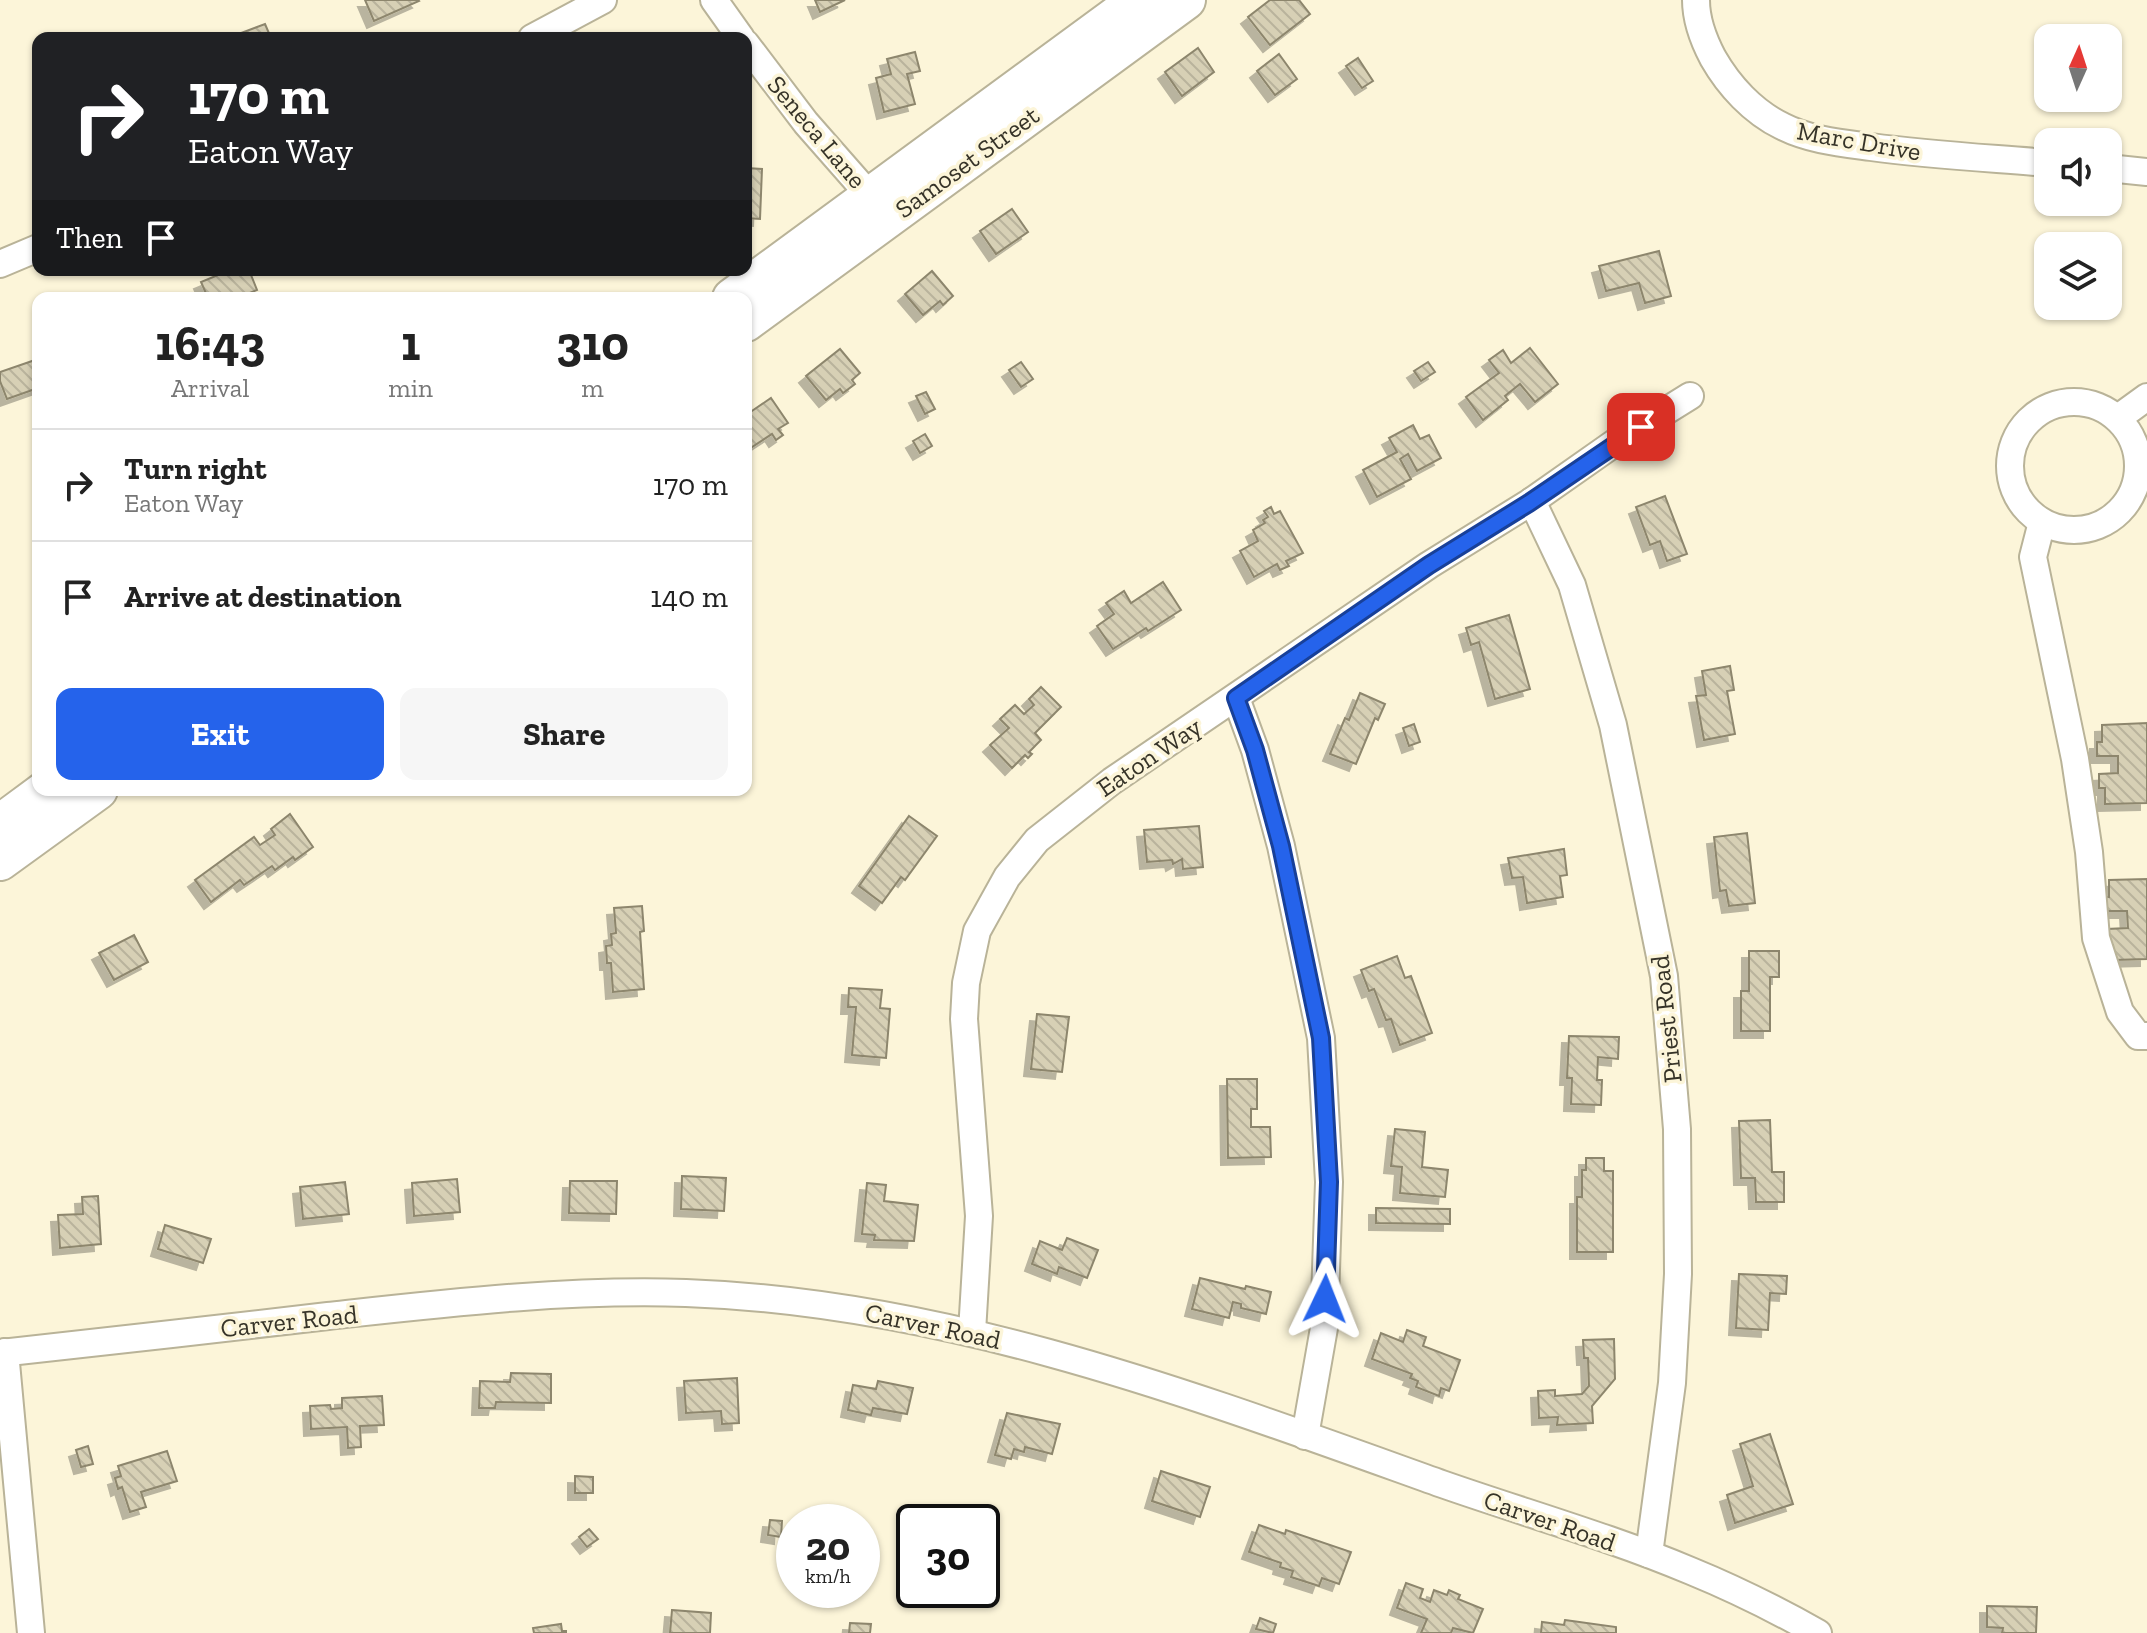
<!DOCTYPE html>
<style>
:root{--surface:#fff;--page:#f6f6f6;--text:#222;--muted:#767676;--line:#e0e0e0;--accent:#2563eb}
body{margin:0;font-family:"Zilla Slab",serif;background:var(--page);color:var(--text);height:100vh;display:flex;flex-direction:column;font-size:30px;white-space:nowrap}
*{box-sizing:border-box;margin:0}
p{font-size:26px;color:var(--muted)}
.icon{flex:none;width:44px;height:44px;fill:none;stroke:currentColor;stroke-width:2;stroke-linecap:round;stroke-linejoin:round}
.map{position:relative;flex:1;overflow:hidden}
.drawer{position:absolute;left:32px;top:292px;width:720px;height:504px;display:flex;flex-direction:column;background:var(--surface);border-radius:16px;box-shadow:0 2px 6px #0004}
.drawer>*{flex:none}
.top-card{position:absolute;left:32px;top:32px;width:720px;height:244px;border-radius:16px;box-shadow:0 2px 6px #0004;background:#202124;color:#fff;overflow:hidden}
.needle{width:52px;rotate:3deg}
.controls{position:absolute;left:2034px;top:24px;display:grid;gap:16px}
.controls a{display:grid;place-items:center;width:88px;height:88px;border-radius:16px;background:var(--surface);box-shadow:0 2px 6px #0004;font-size:40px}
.speed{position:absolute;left:776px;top:1504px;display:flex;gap:16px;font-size:40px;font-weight:700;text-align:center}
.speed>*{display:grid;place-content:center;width:104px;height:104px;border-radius:50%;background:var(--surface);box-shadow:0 2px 6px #0004;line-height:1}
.speed small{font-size:20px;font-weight:400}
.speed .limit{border:4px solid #111;border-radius:12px;background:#fff;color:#111}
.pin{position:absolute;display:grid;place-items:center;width:68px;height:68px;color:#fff;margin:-34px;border-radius:16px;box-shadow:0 4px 12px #0006}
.me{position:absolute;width:88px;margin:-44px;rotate:2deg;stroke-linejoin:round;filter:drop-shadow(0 0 6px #0008)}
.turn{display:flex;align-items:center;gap:28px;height:168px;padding:0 24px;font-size:36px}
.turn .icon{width:104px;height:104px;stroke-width:2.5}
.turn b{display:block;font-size:56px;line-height:68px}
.then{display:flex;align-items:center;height:76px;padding:0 24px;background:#0003;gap:16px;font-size:30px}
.eta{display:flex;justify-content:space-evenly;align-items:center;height:136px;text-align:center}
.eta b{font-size:48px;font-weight:700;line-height:56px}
.cta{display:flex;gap:16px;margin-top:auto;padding:16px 24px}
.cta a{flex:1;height:92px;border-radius:16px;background:var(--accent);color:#fff;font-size:32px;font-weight:700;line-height:92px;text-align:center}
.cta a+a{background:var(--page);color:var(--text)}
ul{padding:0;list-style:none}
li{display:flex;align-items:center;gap:24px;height:112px;padding:0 24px;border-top:2px solid var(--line)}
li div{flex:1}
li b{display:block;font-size:30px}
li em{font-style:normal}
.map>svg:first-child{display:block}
</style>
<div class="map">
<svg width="2147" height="1633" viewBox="0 0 2147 1633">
<defs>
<pattern id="building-back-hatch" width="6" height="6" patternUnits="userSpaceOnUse" patternTransform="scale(2)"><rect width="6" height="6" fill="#d7d0b5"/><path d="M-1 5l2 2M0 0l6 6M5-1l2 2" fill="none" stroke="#b9b39c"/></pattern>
<filter id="shadow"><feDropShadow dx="-7" dy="7" stdDeviation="0" flood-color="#0004"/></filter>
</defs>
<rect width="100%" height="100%" fill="#fcf5d9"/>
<!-- building -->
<g fill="url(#building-back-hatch)" stroke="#8d866d" stroke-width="2" filter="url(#shadow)">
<polygon points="365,0 418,0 419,1 374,21"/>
<polygon points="815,0 845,0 820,12"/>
<polygon points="1270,0 1299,0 1310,14 1270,45 1248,17"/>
<polygon points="265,24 271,38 228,38"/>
<polygon points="1198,48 1214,72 1182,96 1165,72"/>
<polygon points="915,52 920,71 907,74 915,104 884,112 876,78 891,74 887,59"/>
<polygon points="1279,54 1297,79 1275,95 1257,71"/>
<polygon points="1358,58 1373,81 1362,88 1346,66"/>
<polygon points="746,168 762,169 760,219 746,218"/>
<polygon points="1012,209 1028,232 996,254 980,231"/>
<polygon points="1659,251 1671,296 1645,303 1639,283 1606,291 1599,266"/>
<polygon points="230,270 249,270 257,290 238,298 208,298 201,282"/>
<polygon points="932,271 953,296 943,305 940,301 923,315 905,294"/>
<polygon points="1530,348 1558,384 1535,402 1520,384 1505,396 1508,400 1483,420 1466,397 1499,373 1489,360 1503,350 1511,363"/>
<polygon points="840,349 860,373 852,380 855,384 843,393 840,389 826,400 806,376"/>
<polygon points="38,359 38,388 7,399 0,381 0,372"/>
<polygon points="1021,362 1033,379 1021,387 1009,370"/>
<polygon points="1428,362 1435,372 1421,381 1414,371"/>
<polygon points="926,392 935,409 925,414 916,396"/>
<polygon points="771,398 788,423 778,429 783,435 776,440 772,434 746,451 746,415"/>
<polygon points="1413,425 1420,439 1429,435 1441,458 1417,471 1408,454 1400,459 1411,479 1377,497 1363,470 1397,452 1389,438"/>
<polygon points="925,434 932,446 920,453 913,441"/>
<polygon points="1665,496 1687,554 1667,561 1660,541 1650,545 1636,507"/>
<polygon points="1271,507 1274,514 1280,511 1303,553 1286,561 1289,566 1280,570 1277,564 1254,577 1240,551 1258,541 1253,530 1265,523 1263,520 1268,517 1264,511"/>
<polygon points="1163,582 1181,610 1148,631 1146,628 1113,649 1097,626 1114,614 1106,603 1124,591 1131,603"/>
<polygon points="1509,615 1530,689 1495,699 1479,642 1471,645 1466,628"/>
<polygon points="1730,666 1734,690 1727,691 1735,734 1704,740 1696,696 1706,695 1702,671"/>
<polygon points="1041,687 1061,707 1035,733 1041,740 1029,752 1032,754 1028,758 1025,755 1012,768 990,745 1009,728 1000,719 1015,705 1024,714 1034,705 1029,699"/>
<polygon points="1360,693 1385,704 1378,720 1375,718 1356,764 1330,754 1345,718 1349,720"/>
<polygon points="2147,723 2147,803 2105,804 2105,788 2099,788 2099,774 2118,773 2118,756 2097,756 2097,742 2102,742 2102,725"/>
<polygon points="1414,724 1420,742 1409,746 1403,728"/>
<polygon points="290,814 313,847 295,860 293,857 275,870 272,866 244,885 240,880 211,902 195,880 254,837 260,845 275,835 271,829"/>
<polygon points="909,816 937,836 905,880 901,877 882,903 859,886"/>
<polygon points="1199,826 1203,867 1183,869 1182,859 1173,864 1172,860 1147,862 1144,830"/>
<polygon points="1747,833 1755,903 1729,906 1726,890 1720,891 1714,837"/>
<polygon points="1564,849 1567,875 1560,876 1563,897 1527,903 1523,877 1512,878 1508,858"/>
<polygon points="2147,879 2147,959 2114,960 2113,945 2108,945 2107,929 2128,928 2127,911 2105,911 2105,897 2109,897 2109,880"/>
<polygon points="642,906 644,931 640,932 644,989 613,992 611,963 607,963 606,946 612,945 611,934 616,933 614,908"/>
<polygon points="134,935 148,962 114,980 99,953"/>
<polygon points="1749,951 1779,951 1779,977 1770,977 1770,1031 1741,1031 1741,991 1749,991"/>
<polygon points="1397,956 1405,978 1411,976 1432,1033 1400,1045 1391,1019 1386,1020 1374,989 1369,991 1361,970"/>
<polygon points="849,988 882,990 880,1008 890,1009 886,1058 852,1055 856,1007 848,1007"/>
<polygon points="1037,1014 1069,1017 1062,1072 1031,1069"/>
<polygon points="1569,1036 1619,1037 1618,1059 1598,1057 1597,1080 1602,1080 1601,1105 1571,1104 1572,1078 1567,1078"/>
<polygon points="1227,1079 1257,1079 1257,1109 1251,1109 1251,1127 1270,1127 1271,1157 1228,1158"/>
<polygon points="1770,1120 1772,1172 1784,1172 1784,1202 1756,1202 1755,1178 1741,1178 1739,1121"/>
<polygon points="1395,1129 1425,1132 1422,1167 1448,1170 1445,1197 1400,1193 1402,1167 1391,1166"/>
<polygon points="1586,1158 1604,1158 1604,1171 1613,1171 1613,1252 1577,1252 1577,1197 1582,1197 1582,1170 1586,1170"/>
<polygon points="682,1176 726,1178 724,1211 681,1209"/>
<polygon points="457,1179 460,1212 414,1216 412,1183"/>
<polygon points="570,1181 617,1181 616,1214 569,1213"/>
<polygon points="345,1182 349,1214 303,1219 300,1187"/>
<polygon points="867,1183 886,1185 884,1201 918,1205 914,1241 874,1240 875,1235 862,1234"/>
<polygon points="98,1196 101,1244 60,1248 58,1215 83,1214 82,1197"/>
<polygon points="1376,1208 1450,1209 1450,1224 1376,1223"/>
<polygon points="165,1225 211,1239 203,1263 158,1249"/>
<polygon points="1067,1238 1098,1250 1087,1278 1059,1267 1057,1274 1032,1264 1040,1241 1062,1250"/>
<polygon points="1739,1274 1787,1276 1786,1294 1770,1293 1768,1330 1736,1328"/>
<polygon points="1200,1278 1245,1289 1246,1286 1271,1292 1266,1314 1241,1308 1241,1304 1233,1302 1229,1318 1192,1309"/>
<polygon points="1407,1330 1426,1337 1423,1346 1460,1360 1449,1391 1441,1388 1439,1396 1416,1387 1418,1381 1410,1378 1412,1374 1372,1359 1381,1333 1403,1342"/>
<polygon points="1614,1339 1615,1379 1592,1406 1593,1423 1557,1425 1558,1417 1539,1418 1538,1391 1555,1390 1555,1396 1582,1394 1589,1386 1588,1358 1584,1358 1583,1340"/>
<polygon points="511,1373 551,1374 551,1403 496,1402 495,1408 479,1408 480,1381 510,1382"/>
<polygon points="737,1378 739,1423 722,1424 721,1411 686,1413 684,1381"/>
<polygon points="878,1381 913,1388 907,1414 873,1408 871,1415 848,1410 853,1385 876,1389"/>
<polygon points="382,1396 384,1425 360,1426 361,1447 348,1448 347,1427 311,1429 310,1406 330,1405 331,1409 342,1408 342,1398"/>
<polygon points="1007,1413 1060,1424 1052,1454 1025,1447 1024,1452 1014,1449 1011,1459 995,1455"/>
<polygon points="1770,1434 1793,1504 1735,1523 1727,1495 1753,1486 1740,1444"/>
<polygon points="88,1446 93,1464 81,1467 76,1450"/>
<polygon points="167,1451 177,1481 141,1492 146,1507 130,1512 122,1487 118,1489 115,1478 121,1476 118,1466"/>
<polygon points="1161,1471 1210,1487 1200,1517 1152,1501"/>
<polygon points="575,1476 593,1477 593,1493 575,1493"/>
<polygon points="770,1520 782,1521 781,1537 768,1535"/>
<polygon points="1259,1525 1285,1534 1286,1530 1351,1552 1339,1584 1322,1578 1319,1586 1291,1577 1293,1571 1280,1567 1281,1563 1249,1552"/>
<polygon points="589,1529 598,1539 587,1547 579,1537"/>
<polygon points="1406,1583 1423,1589 1420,1598 1430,1602 1434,1590 1447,1595 1449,1590 1460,1595 1458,1599 1483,1609 1473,1633 1453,1628 1451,1633 1421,1633 1427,1619 1397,1608"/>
<polygon points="1987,1606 2037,1607 2036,1633 2002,1633 2003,1628 1987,1627"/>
<polygon points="672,1610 711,1613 710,1633 670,1633"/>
<polygon points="1260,1618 1276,1624 1273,1633 1256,1629"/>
<polygon points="1565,1620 1616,1627 1616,1633 1541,1633 1542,1622 1564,1625"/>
<polygon points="850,1623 871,1624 870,1633 849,1633"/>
<polygon points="561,1624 562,1631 566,1631 566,1633 534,1633 533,1628"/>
</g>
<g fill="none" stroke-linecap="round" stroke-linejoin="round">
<defs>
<g id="minor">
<polyline points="714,0 741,38"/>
<path d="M1696 0C1696 19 1704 41 1713 58 1729 86 1753 112 1782 126 1809 140 1841 143 1871 147 1930 155 1989 158 2048 163"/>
<polyline points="532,38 603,0"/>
<polyline points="746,44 806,123 871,197 879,210"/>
<polyline points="2108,168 2147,172"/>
<polyline points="0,264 38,248"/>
<circle cx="2074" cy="466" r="64"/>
<polyline points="2118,418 2147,397"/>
<polyline points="1532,501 1572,585 1613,725 1664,976 1677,1129 1678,1274 1672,1383 1649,1554"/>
<polyline points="2042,522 2033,557 2075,759 2089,852 2096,938 2120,1012 2138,1036 2147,1036"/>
<polyline points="1236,698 1255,750 1281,846 1321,1038 1329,1182 1324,1328 1305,1436"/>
<polyline points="972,1332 979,1216 964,1019 966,983 977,931 1007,877 1037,840 1112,781 1429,565 1529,503 1616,442 1690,396"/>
<polyline points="5,1352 31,1633"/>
<path d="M0 1353C109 1341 219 1329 328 1316 447 1303 566 1289 686 1293 949 1302 1196 1396 1442 1484 1525 1513 1610 1537 1691 1571 1735 1589 1777 1610 1818 1633"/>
</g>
<g id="highway">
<polyline points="732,298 1138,0"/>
<polyline points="746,322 1186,0"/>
<polyline points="0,824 46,790"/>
<polyline points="0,861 98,790"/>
</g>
</defs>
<!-- minor casing -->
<use href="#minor" stroke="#b9b398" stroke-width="30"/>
<!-- highway casing -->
<use href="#highway" stroke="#b9b398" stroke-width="42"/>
<!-- minor -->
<use href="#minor" stroke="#fff" stroke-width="26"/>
<!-- highway -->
<use href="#highway" stroke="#fff" stroke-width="38"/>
</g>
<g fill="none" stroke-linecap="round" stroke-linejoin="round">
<defs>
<polyline id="route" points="1325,1299 1329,1182 1321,1038 1281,846 1255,750 1236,698 1429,565 1529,503 1641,427"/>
</defs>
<!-- route casing -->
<use href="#route" stroke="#184099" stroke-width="20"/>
<!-- route -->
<use href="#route" stroke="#2563eb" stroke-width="14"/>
</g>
<g text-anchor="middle" stroke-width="7" stroke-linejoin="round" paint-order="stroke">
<!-- street labels -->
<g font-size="26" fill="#363328" stroke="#fcf5d9">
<text transform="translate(817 132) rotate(50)" y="9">Seneca Lane</text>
<text transform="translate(1859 141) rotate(10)" y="9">Marc Drive</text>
<text transform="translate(967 162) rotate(-36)" y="9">Samoset Street</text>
<text transform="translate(1149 757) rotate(-34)" y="9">Eaton Way</text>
<text transform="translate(1666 1019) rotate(-96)" y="9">Priest Road</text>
<text transform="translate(289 1321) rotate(-6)" y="9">Carver Road</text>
<text transform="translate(933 1326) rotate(12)" y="9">Carver Road</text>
<text transform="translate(1550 1521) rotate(19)" y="9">Carver Road</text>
</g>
</g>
</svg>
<div class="controls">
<a><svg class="needle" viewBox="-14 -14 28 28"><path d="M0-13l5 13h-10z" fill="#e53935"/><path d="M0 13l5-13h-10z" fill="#767676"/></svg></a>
<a><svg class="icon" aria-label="sound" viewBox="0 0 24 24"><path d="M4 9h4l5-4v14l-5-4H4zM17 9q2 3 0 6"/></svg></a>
<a><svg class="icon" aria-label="layers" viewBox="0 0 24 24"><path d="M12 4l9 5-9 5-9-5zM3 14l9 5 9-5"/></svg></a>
</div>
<div class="speed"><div>20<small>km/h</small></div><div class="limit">30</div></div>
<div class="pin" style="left:1641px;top:427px;background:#d93025"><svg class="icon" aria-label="arrive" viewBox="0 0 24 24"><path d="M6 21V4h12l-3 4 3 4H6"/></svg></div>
<svg class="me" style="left:1325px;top:1299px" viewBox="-20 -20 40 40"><path d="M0-17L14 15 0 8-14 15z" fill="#2563eb" stroke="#fff" stroke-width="4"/></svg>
<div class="top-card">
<div class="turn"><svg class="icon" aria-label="right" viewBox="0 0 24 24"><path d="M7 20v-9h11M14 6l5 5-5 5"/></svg><div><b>170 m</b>Eaton Way</div></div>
<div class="then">Then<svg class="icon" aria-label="arrive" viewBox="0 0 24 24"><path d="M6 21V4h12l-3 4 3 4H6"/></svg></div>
</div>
<section class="drawer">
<div class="eta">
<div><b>16:43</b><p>Arrival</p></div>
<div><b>1</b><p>min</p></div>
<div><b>310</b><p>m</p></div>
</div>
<ul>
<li><svg class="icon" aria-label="right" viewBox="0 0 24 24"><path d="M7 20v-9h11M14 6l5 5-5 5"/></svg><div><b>Turn right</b><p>Eaton Way</p></div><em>170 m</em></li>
<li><svg class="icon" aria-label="arrive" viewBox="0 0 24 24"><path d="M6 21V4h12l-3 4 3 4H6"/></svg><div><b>Arrive at destination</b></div><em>140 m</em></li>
</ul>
<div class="cta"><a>Exit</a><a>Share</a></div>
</section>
</div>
